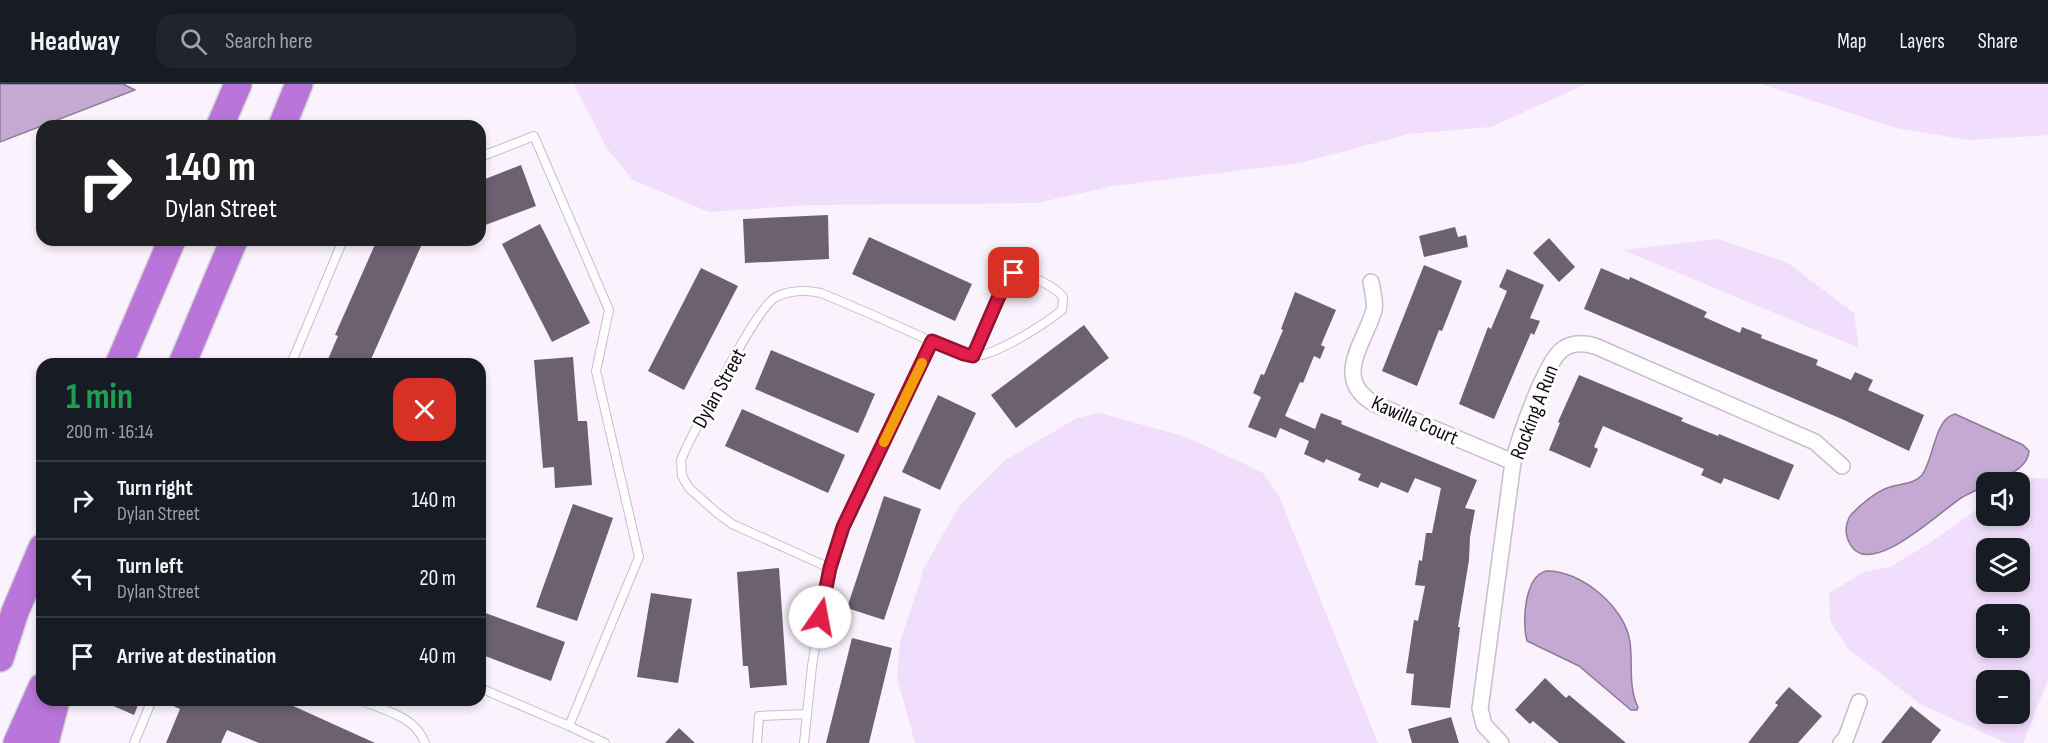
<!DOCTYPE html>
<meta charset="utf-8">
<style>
:root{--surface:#171b24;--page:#20242c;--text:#f1f3f6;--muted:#9ea1a6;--line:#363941}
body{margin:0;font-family:"Sofia Sans Condensed",sans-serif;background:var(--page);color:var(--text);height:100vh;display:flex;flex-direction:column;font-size:22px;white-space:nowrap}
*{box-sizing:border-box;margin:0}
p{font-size:20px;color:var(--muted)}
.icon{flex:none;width:33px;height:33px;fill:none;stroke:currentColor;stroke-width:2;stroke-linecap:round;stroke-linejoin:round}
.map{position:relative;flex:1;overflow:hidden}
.sheet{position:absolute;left:36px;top:274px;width:450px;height:348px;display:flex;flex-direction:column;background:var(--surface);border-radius:18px;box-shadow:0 3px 9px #0003}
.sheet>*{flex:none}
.top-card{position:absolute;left:36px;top:36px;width:450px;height:126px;border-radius:18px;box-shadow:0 3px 9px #0003;background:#202124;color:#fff;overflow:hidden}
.buttons{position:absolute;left:1976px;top:388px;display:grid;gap:12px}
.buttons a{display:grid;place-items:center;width:54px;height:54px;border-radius:12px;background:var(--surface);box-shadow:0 3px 9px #0003;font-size:30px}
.pin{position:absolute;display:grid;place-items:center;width:51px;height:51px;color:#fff;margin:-26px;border-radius:12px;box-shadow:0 3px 9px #0006}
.me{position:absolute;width:66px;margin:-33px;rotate:12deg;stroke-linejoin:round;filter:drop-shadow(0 0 4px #0008)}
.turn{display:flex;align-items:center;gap:21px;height:126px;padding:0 30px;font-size:27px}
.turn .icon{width:78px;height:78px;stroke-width:2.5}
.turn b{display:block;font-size:42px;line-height:51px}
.round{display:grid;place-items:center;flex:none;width:63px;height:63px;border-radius:18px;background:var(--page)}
.headline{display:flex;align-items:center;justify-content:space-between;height:102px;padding:0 30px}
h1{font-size:36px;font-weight:700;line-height:45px;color:#1e9e55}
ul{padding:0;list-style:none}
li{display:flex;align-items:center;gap:18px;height:78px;padding:0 30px;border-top:2px solid var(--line)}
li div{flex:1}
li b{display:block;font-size:22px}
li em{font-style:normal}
header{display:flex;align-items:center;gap:36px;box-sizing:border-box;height:84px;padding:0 30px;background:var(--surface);border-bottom:2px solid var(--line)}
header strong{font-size:28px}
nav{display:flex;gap:33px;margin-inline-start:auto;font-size:21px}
.search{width:420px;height:54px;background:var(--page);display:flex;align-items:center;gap:15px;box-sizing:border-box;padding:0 21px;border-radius:18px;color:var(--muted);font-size:22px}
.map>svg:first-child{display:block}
</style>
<header>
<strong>Headway</strong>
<div class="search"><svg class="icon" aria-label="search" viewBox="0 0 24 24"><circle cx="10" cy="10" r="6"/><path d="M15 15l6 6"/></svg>Search here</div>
<nav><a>Map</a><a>Layers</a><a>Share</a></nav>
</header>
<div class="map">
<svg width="2048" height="659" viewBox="0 0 2048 659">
<rect width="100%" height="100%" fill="#faf3fe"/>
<!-- green -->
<g fill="#f1ddfc" fill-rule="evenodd">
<polygon points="574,0 1586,0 1491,43 1409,50 1300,79 1113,102 1037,119 811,121 709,128 633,96 606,63"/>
<polygon points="1761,0 2048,0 2048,51 1968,56 1896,44"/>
<polygon points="1718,155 1788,179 1854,229 1859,264 1623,166"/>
<polygon points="1100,329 1186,353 1262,388 1278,410 1378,659 915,659 897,594 900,558 924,484 959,422 1004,377 1077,334"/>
<path d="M2023 393 2048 395V596L2023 659H2006L1920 620 1848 565 1830 537 1829 509 1864 488 1890 483 1928 460 1986 419V432H2019V399H2015ZM1986 465H2019V498H1986ZM1986 531H2019V564H1986ZM1986 597H2019V630H1986Z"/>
</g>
<!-- water -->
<g fill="#c4aad3" stroke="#8d7a98" stroke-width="1.5">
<polygon points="0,0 123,0 135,6 0,58"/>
<path d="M1955 330 2023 361 2029 367C2028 385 2005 392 1991 399H1986V401C1978 406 1969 409 1961 414 1942 426 1869 497 1850 460 1845 451 1845 441 1850 432 1859 422 1874 409 1887 404 1899 399 1914 401 1922 391 1934 375 1934 335 1955 330Z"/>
<path d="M1546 487C1581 486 1625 523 1630 558 1633 579 1628 604 1638 623L1637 626H1631L1579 582 1527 557C1522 539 1524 493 1546 487Z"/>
</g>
<!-- building -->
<g fill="#6b6171">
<polygon points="521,81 536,122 480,143 480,97"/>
<polygon points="828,131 829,175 745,179 743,135"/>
<polygon points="540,140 590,239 552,258 502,160"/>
<polygon points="1455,143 1458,153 1466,151 1468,163 1424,173 1419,152"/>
<polygon points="869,153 972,200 955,237 852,190"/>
<polygon points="1549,154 1575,183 1559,198 1533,169"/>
<polygon points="377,156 408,156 421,162 369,280 326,280 338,252 335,251"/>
<polygon points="1424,181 1462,197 1442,247 1439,246 1417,302 1382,287"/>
<polygon points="701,184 738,202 684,306 648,287"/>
<polygon points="1601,184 1629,196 1630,193 1707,228 1704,233 1740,249 1742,243 1762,251 1761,254 1818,276 1816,281 1851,296 1855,288 1873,296 1868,306 1924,331 1909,367 1844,336 1584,225"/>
<polygon points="1507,185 1544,201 1530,234 1540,237 1534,251 1531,249 1494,335 1459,320 1488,243 1491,245 1507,207 1499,203"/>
<polygon points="1295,208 1336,226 1321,261 1325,263 1320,275 1314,272 1303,299 1300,298 1285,332 1315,345 1321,329 1342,337 1341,340 1477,396 1465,424 1475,426 1470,453 1469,476 1458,543 1460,543 1450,624 1411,621 1414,590 1406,589 1414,536 1418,537 1425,502 1415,501 1419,476 1422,477 1426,449 1432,449 1441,404 1415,394 1408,409 1381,398 1378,404 1358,396 1361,390 1326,375 1324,379 1304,370 1309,357 1280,344 1276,354 1248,343 1261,313 1253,309 1261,290 1264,291 1283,246 1281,245"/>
<polygon points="1084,241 1109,274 1016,344 991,311"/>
<polygon points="771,266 875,310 858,349 755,305"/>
<polygon points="573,273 578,337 587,337 592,401 555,404 554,383 543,384 534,276"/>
<polygon points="1579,291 1683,334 1681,337 1718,352 1719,350 1794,381 1779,416 1724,394 1721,400 1701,391 1704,385 1603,342 1594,363 1598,365 1590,384 1549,366 1560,339 1558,338"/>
<polygon points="938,311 976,329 940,406 902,388"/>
<polygon points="742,325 845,371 828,409 725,362"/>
<polygon points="884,412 921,425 884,536 847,524"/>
<polygon points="573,420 613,434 577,537 536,523"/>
<polygon points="779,484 787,601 750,604 748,582 743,582 737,488"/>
<polygon points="651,509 692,515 678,599 637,593"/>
<polygon points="480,527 565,558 551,597 480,570"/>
<polygon points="852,554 892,564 869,659 826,659"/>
<polygon points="1545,594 1566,614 1569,611 1626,659 1559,659 1533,637 1530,640 1515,626"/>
<polygon points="1789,603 1822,632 1798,659 1748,659 1778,621 1775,619"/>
<polygon points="100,616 140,616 134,631"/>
<polygon points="160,616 280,616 375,659 259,659 227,646 221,659 166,659 180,625"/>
<polygon points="1911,622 1941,646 1931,659 1881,659"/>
<polygon points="1451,633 1459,659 1412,659 1408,645"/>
<polygon points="679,644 695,659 665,659"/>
</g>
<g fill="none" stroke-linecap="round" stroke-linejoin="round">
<defs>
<g id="service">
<polyline points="480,73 534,52 609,226 596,287 639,473 569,642 480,604"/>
<polyline points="291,280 343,156"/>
<path d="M830 484 732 440 716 428 689 404 682 392 681 376 688 360C702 334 756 223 776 213 790 206 807 206 821 209 855 223 889 238 922 253 937 260 957 272 974 272 995 272 1045 240 1062 226L1063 213C1055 203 1022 184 1010 192L973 272"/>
<path d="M361 616C385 627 415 632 425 659"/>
<polyline points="569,642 605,659"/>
<polyline points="134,659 152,616"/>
<polyline points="757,659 759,632 806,630"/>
<polyline points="804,659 812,582 820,533 830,484 843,443 932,257"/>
</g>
<g id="minor">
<path d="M1371 198C1372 206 1376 217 1374 226 1365 259 1331 295 1375 320L1513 378"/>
<path d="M1501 659 1484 641 1480 625 1513 378C1519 355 1545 277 1563 265 1573 258 1584 259 1595 262L1815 358 1842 382"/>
<polyline points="1841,659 1846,654 1859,618"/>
</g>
<g id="motorway">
<polyline points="220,42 238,0"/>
<polyline points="282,42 299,0"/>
<polyline points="119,280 172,156"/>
<polyline points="182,280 234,156"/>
<polyline points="0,574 15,528 42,464"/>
<polyline points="17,659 42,603"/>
<polyline points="45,659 56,616"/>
</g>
</defs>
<!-- service casing -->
<use href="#service" stroke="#c8bcce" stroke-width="10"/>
<!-- minor casing -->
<use href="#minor" stroke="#c8bcce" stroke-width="18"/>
<!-- motorway casing -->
<use href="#motorway" stroke="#d4d3d4" stroke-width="30"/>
<!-- service -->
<use href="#service" stroke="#fff" stroke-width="8"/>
<!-- minor -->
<use href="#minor" stroke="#fff" stroke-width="15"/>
<!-- motorway -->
<use href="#motorway" stroke="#b975da" stroke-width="27"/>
</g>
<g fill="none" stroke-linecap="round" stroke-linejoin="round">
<defs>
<polyline id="route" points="820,533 830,484 843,443 932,257 964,270 973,272 1006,196 1014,189"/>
</defs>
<!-- route casing -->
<use href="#route" stroke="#92132f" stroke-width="15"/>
<!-- route -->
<use href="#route" stroke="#e11d48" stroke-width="10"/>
<!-- slow -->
<polyline stroke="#f59e0b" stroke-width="10" points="884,358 922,279"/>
</g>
<g text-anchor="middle" stroke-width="6" stroke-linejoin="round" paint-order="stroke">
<!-- street labels -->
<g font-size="21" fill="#0e0a10" stroke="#fff">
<text transform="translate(719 304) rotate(-61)" y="7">Dylan Street</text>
<text transform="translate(1534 328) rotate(-69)" y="7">Rocking A Run</text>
<text transform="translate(1415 336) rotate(24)" y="7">Kawilla Court</text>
</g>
</g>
</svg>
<div class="buttons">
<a><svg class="icon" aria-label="sound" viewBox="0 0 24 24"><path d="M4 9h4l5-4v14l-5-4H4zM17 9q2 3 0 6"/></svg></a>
<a><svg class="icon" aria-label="layers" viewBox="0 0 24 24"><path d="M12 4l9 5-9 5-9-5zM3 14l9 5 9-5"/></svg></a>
<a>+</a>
<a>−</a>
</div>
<div class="pin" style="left:1014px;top:189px;background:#d93025"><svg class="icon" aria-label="arrive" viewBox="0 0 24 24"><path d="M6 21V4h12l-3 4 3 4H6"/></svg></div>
<svg class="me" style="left:820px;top:533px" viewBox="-20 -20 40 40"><circle r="19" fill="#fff"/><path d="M0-13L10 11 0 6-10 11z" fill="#e11d48"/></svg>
<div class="top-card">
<div class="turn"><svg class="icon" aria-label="right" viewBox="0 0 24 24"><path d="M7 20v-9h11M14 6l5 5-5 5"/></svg><div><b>140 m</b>Dylan Street</div></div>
</div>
<section class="sheet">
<div class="headline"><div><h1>1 min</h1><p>200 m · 16:14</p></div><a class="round" style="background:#d93025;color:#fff"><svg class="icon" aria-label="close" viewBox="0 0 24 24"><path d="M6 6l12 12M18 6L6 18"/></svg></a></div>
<ul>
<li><svg class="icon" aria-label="right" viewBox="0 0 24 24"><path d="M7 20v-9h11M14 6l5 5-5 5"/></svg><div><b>Turn right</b><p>Dylan Street</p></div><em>140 m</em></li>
<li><svg class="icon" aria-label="left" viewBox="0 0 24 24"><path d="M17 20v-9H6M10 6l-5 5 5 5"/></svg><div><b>Turn left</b><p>Dylan Street</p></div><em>20 m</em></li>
<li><svg class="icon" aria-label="arrive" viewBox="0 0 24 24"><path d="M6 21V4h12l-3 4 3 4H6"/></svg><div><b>Arrive at destination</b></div><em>40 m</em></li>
</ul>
</section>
</div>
